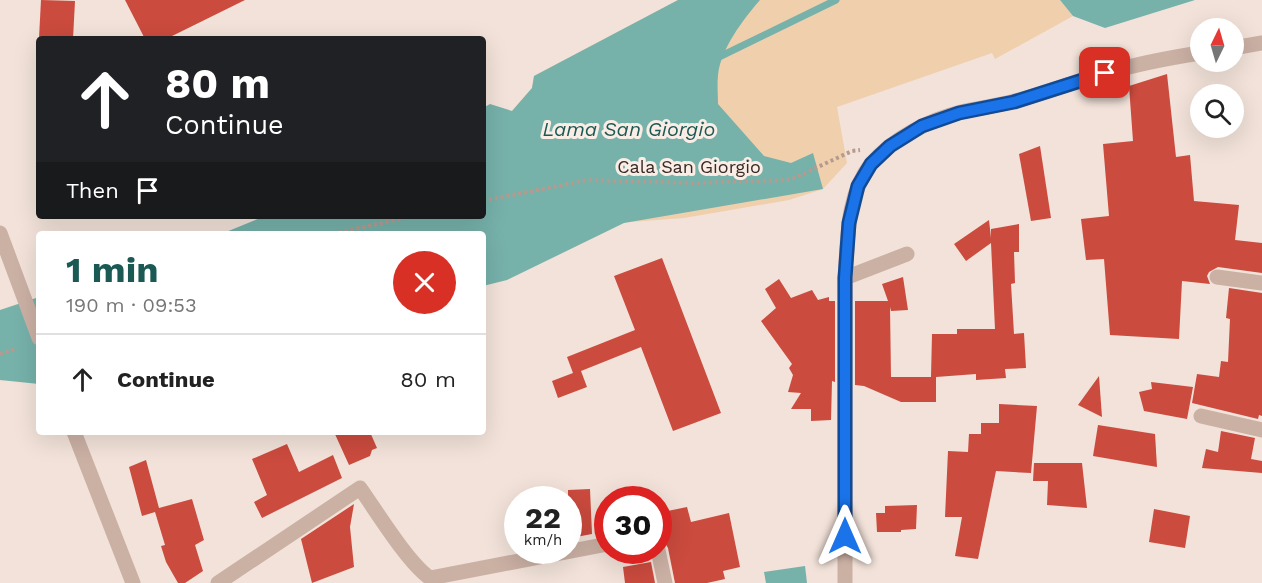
<!DOCTYPE html>
<meta charset="utf-8">
<style>
:root{--surface:#fff;--page:#f6f6f6;--text:#222;--muted:#767676;--line:#e0e0e0;--accent:#1a5954}
body{margin:0;font-family:"Work Sans",sans-serif;background:var(--page);color:var(--text);height:100vh;display:flex;flex-direction:column;font-size:22px;white-space:nowrap}
*{box-sizing:border-box;margin:0}
p{font-size:20px;color:var(--muted)}
.icon{flex:none;width:33px;height:33px;fill:none;stroke:currentColor;stroke-width:2;stroke-linecap:round;stroke-linejoin:round}
.map{position:relative;flex:1;overflow:hidden}
.side{position:absolute;left:36px;top:231px;width:450px;height:204px;display:flex;flex-direction:column;background:var(--surface);border-radius:6px;box-shadow:0 6px 24px #0002}
.side>*{flex:none}
.top-card{position:absolute;left:36px;top:36px;width:450px;height:183px;border-radius:6px;box-shadow:0 6px 24px #0002;background:#202124;color:#fff;overflow:hidden}
.needle{width:39px;rotate:5deg}
.controls{position:absolute;left:1190px;top:18px;display:grid;gap:12px}
.controls a{display:grid;place-items:center;width:54px;height:54px;border-radius:50%;background:var(--surface);box-shadow:0 6px 24px #0002;font-size:30px}
.speed{position:absolute;left:504px;top:486px;display:flex;gap:12px;font-size:30px;font-weight:700;text-align:center}
.speed>*{display:grid;place-content:center;width:78px;height:78px;border-radius:50%;background:var(--surface);box-shadow:0 6px 24px #0002;line-height:1}
.speed small{font-size:15px;font-weight:400}
.speed .limit{border:9px solid #d22;background:#fff;color:#111}
.pin{position:absolute;display:grid;place-items:center;width:51px;height:51px;color:#fff;margin:-26px;border-radius:12px;box-shadow:0 3px 9px #0006}
.me{position:absolute;width:66px;margin:-33px;rotate:0deg;stroke-linejoin:round;filter:drop-shadow(0 0 4px #0008)}
.turn{display:flex;align-items:center;gap:21px;height:126px;padding:0 30px;font-size:27px}
.turn .icon{width:78px;height:78px;stroke-width:2.5}
.turn b{display:block;font-size:42px;line-height:51px}
.then{display:flex;align-items:center;height:57px;padding:0 30px;background:#0003;gap:12px;font-size:22px}
.round{display:grid;place-items:center;flex:none;width:63px;height:63px;border-radius:32px;background:var(--page)}
.headline{display:flex;align-items:center;justify-content:space-between;height:102px;padding:0 30px}
h1{font-size:36px;font-weight:700;line-height:45px;color:var(--accent)}
ul{padding:0;list-style:none}
li{display:flex;align-items:center;gap:18px;height:90px;padding:0 30px;border-top:2px solid var(--line)}
li div{flex:1}
li b{display:block;font-size:22px}
li em{font-style:normal}
.map>svg:first-child{display:block}
</style>
<div class="map">
<svg width="1262" height="583" viewBox="0 0 1262 583">
<rect width="100%" height="100%" fill="#f2e2d9"/>
<!-- sand -->
<polygon fill="#f0cfad" points="678,0 1060,0 1073,16 995,59 992,53 837,107 847,163 823,189 789,200 684,218 617,223 511,112 532,88 534,76"/>
<!-- water -->
<g fill="#76b1aa">
<path d="M678 0H760C743 20 721 48 718 75 717 85 718 95 718 104L764 156 791 163 813 153 823 189 624 223 507 280 483 286V234H221L265 216H483V108L490 104 512 111 532 88 534 76Z"/>
<polygon points="1060,0 1195,0 1105,28 1073,16"/>
<polygon points="39,297 39,384 0,380 0,310"/>
<polygon points="805,566 807,583 766,583 764,572"/>
</g>
<g fill="none" stroke-linecap="round" stroke-linejoin="round">
<!-- stream -->
<polyline stroke="#76b1aa" stroke-width="7" points="717,58 836,0"/>
</g>
<!-- building -->
<g fill="#cb4b3e">
<polygon points="41,0 75,1 73,39 39,38"/>
<polygon points="125,0 245,0 166,39 145,39"/>
<polygon points="1167,74 1176,157 1190,155 1194,201 1239,205 1235,240 1262,243 1262,273 1218,267 1209,272 1207,276 1210,284 1182,281 1179,339 1110,335 1104,259 1086,260 1081,219 1109,216 1103,144 1133,141 1129,86"/>
<polygon points="1040,146 1051,218 1031,221 1019,154"/>
<polygon points="989,220 991,238 991,229 1019,224 1019,252 1014,252 1015,283 1011,284 1014,334 1024,333 1026,368 1005,369 1006,378 976,380 976,374 936,377 936,402 901,402 864,386 855,385 855,301 888,301 882,284 903,277 908,310 891,311 890,307 891,377 931,377 932,334 957,334 957,329 995,329 991,243 966,261 954,244"/>
<polygon points="662,258 721,413 673,431 641,347 581,371 587,387 558,398 552,381 573,373 567,357 635,330 614,276"/>
<polygon points="779,279 791,298 812,290 818,300 829,297 829,301 835,301 835,382 832,381 831,420 811,421 811,409 791,409 801,393 788,392 793,375 789,368 792,364 761,321 776,308 765,289"/>
<polygon points="1229,288 1262,293 1262,416 1259,415 1258,419 1192,403 1197,374 1219,377 1221,361 1228,362 1230,319 1226,318"/>
<polygon points="1099,376 1102,417 1078,405"/>
<polygon points="1151,382 1193,387 1187,419 1144,411 1139,392 1152,389"/>
<polygon points="999,404 1037,406 1031,473 996,471 978,559 955,556 962,517 945,517 948,451 968,452 969,434 981,434 981,423 999,423"/>
<polygon points="1098,425 1155,434 1157,467 1093,456"/>
<polygon points="1221,431 1255,438 1251,459 1262,461 1262,473 1202,468 1206,449 1218,452"/>
<polygon points="334,432 370,432 377,448 372,450 370,456 349,465"/>
<polygon points="287,444 299,472 333,455 342,478 262,518 254,502 267,495 252,459"/>
<polygon points="146,460 159,508 192,499 204,540 195,545 203,571 185,583 178,583 166,562 161,546 165,545 155,512 142,516 129,467"/>
<polygon points="1034,463 1082,463 1087,508 1047,505 1048,481 1033,481"/>
<polygon points="590,489 592,534 576,537 575,533 568,534 568,490"/>
<polygon points="354,504 350,527 354,567 312,583 301,539"/>
<polygon points="917,505 916,529 901,530 901,532 877,532 876,513 885,513 885,506"/>
<polygon points="687,507 691,522 729,513 740,567 723,571 725,579 707,583 675,583 668,548 665,543 658,541 658,513"/>
<polygon points="1154,509 1190,516 1185,548 1149,542"/>
<polygon points="651,562 655,583 625,583 623,567"/>
</g>
<g fill="none" stroke-linecap="round" stroke-linejoin="round">
<!-- path -->
<g stroke="#b79a8e" stroke-width="4" stroke-dasharray="3 3" stroke-linecap="butt">
<polyline points="483,201 587,180 695,183 790,180 852,151 860,150"/>
<polyline points="333,234 412,216"/>
<polyline points="0,354 15,349"/>
</g>
<!-- minor -->
<g stroke="#cbb0a4" stroke-width="15">
<polyline points="1233,48 1262,43"/>
<polyline points="0,233 39,338"/>
<polyline points="1217,277 1262,283"/>
<path d="M845 278C848 240 846 195 871 164 893 138 929 120 961 112 979 108 997 106 1015 101 1046 93 1075 81 1106 73 1137 64 1168 58 1200 53"/>
<polyline points="1201,416 1262,430"/>
<polyline points="74,432 133,583"/>
<polyline points="658,550 665,583"/>
<path d="M218 583 360 488C377 512 408 563 430 578L608 544"/>
<polyline points="845,583 845,278 907,254"/>
</g>
</g>
<g fill="none" stroke-linecap="round" stroke-linejoin="round">
<defs>
<polyline id="route" points="845,536 845,278 849,223 858,186 871,164 890,146 922,126 959,113 1014,102 1105,73"/>
</defs>
<!-- route casing -->
<use href="#route" stroke="#114b97" stroke-width="15"/>
<!-- route -->
<use href="#route" stroke="#1a73e8" stroke-width="10"/>
</g>
<g text-anchor="middle" stroke-width="6" stroke-linejoin="round" paint-order="stroke">
<!-- street labels -->
<g font-size="18" fill="#362926" stroke="#faede5">
<text x="689" y="173">Cala San Giorgio</text>
</g>
<!-- water labels -->
<g font-size="20" font-style="italic" fill="#1a5954" stroke="#faede5">
<text x="629" y="136">Lama San Giorgio</text>
</g>
</g>
</svg>
<div class="controls">
<a><svg class="needle" viewBox="-14 -14 28 28"><path d="M0-13l5 13h-10z" fill="#e53935"/><path d="M0 13l5-13h-10z" fill="#767676"/></svg></a>
<a><svg class="icon" aria-label="search" viewBox="0 0 24 24"><circle cx="10" cy="10" r="6"/><path d="M15 15l6 6"/></svg></a>
</div>
<div class="speed"><div>22<small>km/h</small></div><div class="limit">30</div></div>
<div class="pin" style="left:1105px;top:73px;background:#d93025"><svg class="icon" aria-label="arrive" viewBox="0 0 24 24"><path d="M6 21V4h12l-3 4 3 4H6"/></svg></div>
<svg class="me" style="left:845px;top:536px" viewBox="-20 -20 40 40"><path d="M0-17L14 15 0 8-14 15z" fill="#1a73e8" stroke="#fff" stroke-width="4"/></svg>
<div class="top-card">
<div class="turn"><svg class="icon" aria-label="ahead" viewBox="0 0 24 24"><path d="M12 20V5M6 11l6-6 6 6"/></svg><div><b>80 m</b>Continue</div></div>
<div class="then">Then<svg class="icon" aria-label="arrive" viewBox="0 0 24 24"><path d="M6 21V4h12l-3 4 3 4H6"/></svg></div>
</div>
<section class="side">
<div class="headline"><div><h1>1 min</h1><p>190 m · 09:53</p></div><a class="round" style="background:#d93025;color:#fff"><svg class="icon" aria-label="close" viewBox="0 0 24 24"><path d="M6 6l12 12M18 6L6 18"/></svg></a></div>
<ul>
<li><svg class="icon" aria-label="ahead" viewBox="0 0 24 24"><path d="M12 20V5M6 11l6-6 6 6"/></svg><div><b>Continue</b></div><em>80 m</em></li>
</ul>
</section>
</div>
